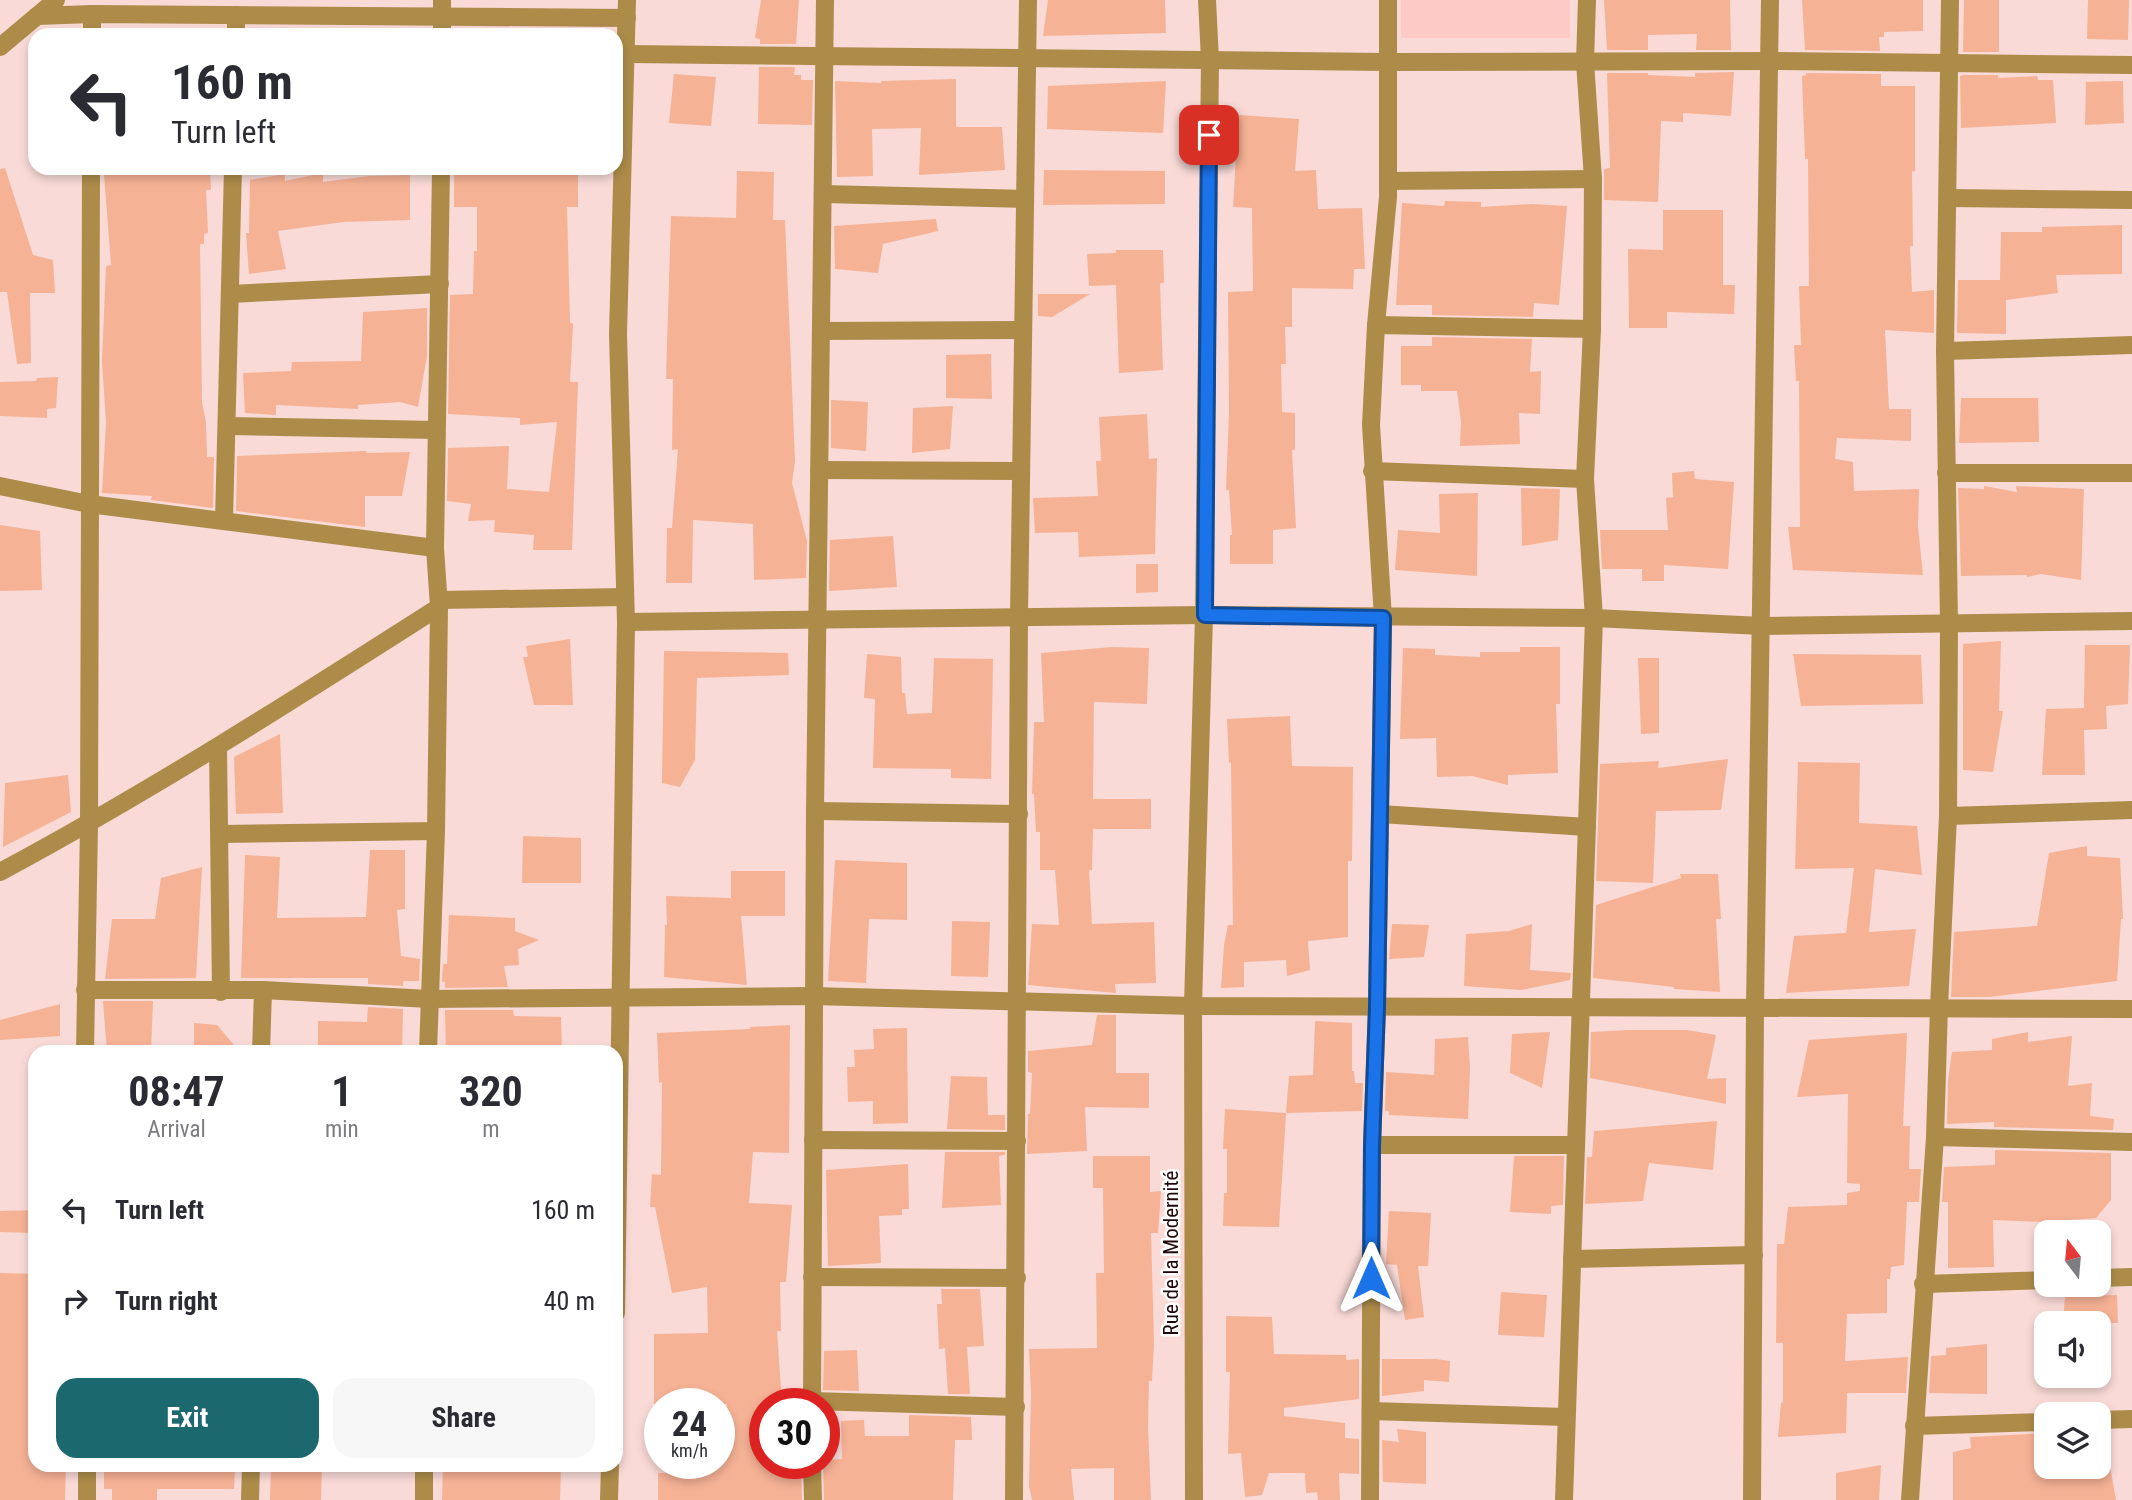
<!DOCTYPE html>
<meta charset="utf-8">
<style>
:root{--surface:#fff;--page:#f7f7f7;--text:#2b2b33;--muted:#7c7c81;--accent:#1b686f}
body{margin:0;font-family:"Roboto Condensed",sans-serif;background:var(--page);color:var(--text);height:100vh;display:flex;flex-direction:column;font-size:26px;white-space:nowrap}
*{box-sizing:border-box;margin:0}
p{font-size:23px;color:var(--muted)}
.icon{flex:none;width:38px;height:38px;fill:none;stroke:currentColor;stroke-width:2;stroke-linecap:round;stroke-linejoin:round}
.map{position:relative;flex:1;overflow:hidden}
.sheet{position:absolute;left:28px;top:1045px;width:595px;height:427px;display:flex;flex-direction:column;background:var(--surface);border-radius:21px;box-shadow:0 4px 10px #0003}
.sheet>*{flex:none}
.hud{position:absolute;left:28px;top:28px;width:595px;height:147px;border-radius:21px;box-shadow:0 4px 10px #0003;background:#fff;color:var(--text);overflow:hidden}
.needle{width:46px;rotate:344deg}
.controls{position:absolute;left:2034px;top:1220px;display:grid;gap:14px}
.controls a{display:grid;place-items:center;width:77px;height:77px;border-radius:14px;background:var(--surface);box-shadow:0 4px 10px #0003;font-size:35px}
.speed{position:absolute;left:644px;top:1388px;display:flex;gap:14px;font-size:35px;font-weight:700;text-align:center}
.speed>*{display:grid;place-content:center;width:91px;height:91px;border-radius:50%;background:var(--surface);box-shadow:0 4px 10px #0003;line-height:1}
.speed small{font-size:18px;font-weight:400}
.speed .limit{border:10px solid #d22;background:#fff;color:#111}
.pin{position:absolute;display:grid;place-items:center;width:60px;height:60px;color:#fff;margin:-30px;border-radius:14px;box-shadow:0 4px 10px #0006}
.me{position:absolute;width:77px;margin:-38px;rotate:0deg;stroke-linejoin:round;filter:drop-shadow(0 0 5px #0008)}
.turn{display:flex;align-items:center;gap:24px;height:147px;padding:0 28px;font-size:32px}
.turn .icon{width:91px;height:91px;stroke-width:2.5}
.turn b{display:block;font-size:49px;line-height:60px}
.eta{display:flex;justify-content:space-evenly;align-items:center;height:119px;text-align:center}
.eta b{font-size:42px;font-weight:700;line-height:49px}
.action{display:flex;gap:14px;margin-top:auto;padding:14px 28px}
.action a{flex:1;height:80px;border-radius:21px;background:var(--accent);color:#fff;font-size:28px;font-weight:700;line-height:80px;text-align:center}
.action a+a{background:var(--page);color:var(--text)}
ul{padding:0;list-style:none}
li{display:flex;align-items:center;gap:21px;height:91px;padding:0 28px}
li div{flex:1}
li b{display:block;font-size:26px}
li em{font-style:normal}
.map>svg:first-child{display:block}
</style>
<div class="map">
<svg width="2132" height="1500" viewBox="0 0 2132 1500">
<rect width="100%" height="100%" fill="#f9dad7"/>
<!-- built -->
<rect fill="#fdcac6" x="1401" y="0" width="169" height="38"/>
<!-- building -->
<g fill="#f6b295">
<polygon points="761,0 799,0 796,44 760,44 760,39 755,38"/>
<polygon points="1048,0 1165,0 1166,33 1043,36"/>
<polygon points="1604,0 1730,0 1731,50 1696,50 1697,34 1648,35 1648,50 1607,50"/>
<polygon points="1802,0 1923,0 1923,31 1884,32 1884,37 1879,37 1880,51 1805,50"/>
<polygon points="1964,0 1999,0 1999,52 1963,52"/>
<polygon points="2088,0 2129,0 2128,40 2087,39"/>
<polygon points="759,67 795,67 794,75 801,75 801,80 813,80 812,125 758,124"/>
<polygon points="1734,72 1731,116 1683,113 1683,122 1661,121 1658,202 1604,200 1604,169 1610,168 1607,73 1648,73 1648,75 1695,77 1695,73"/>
<polygon points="1806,73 1881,74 1881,86 1915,86 1915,172 1912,171 1913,246 1910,246 1912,292 1934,290 1934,333 1885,330 1889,409 1911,409 1911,441 1837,438 1835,459 1853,462 1854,491 1919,489 1918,527 1923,575 1793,570 1788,527 1800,527 1799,381 1796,381 1794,345 1801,345 1799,286 1809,286 1808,159 1805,159 1802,76 1806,75"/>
<polygon points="674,74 716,77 711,126 669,123"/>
<polygon points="1963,75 1998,75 1998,78 2037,76 2038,80 2053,80 2056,123 1961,128 1960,76"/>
<polygon points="956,79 956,127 1002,127 1005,170 919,175 921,128 872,129 873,176 837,177 835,81 881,83 881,81"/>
<polygon points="1166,81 1163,133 1047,129 1048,86"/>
<polygon points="2123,81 2124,123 2085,125 2086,82"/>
<polygon points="1239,115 1299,119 1295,171 1316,170 1318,209 1362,208 1365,269 1354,269 1353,289 1292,288 1292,327 1285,327 1286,364 1281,364 1282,412 1295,413 1295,450 1292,450 1296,528 1273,530 1273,564 1230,564 1230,535 1232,535 1229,490 1226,490 1229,412 1228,292 1253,291 1252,208 1233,207 1236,156 1234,156"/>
<polygon points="5,168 33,255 53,260 55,293 30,293 31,363 17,364 7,292 0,292 0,169"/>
<polygon points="162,168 210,168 211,190 206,190 208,233 204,234 204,244 200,244 202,403 206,422 207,457 214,457 213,508 151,500 152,496 102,493 106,423 102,361 106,266 111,265 104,174 162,170"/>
<polygon points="578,170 578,207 567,207 570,323 573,323 570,382 578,382 572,550 533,550 534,535 494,532 495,520 468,521 471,504 447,501 448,448 509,446 507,489 549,492 557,422 520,425 520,418 448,414 450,295 473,294 474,251 477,251 477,207 454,207 454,172"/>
<polygon points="1044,170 1165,171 1165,204 1043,205"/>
<polygon points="737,171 774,172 773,220 785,220 795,461 792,483 807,541 806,578 754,580 753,524 693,520 692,583 666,583 667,528 672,528 678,449 672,450 673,379 666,379 671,216 736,218"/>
<polygon points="323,173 323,182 369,176 410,175 410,220 343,222 278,231 286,269 249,274 246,233 249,233 250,180 285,174 285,181"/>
<polygon points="1445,201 1481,202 1481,207 1531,204 1567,206 1559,305 1534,303 1533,317 1432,315 1432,305 1396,305 1402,203 1444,206"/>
<polygon points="1663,210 1723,210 1723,285 1735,285 1734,314 1667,312 1667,328 1629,328 1628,249 1663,250"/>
<polygon points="936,219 938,231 883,244 878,273 835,269 834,226"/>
<polygon points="2122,225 2122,274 2056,275 2058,293 2006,300 2006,334 1957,333 1958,280 2000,280 2001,232 2042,232 2042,227"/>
<polygon points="1116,250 1163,250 1164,283 1160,283 1163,370 1119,373 1116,285 1089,286 1087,254 1116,253"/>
<polygon points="1038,294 1090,294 1052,317 1038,316"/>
<polygon points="427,308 427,356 418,407 400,402 358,405 358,409 276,405 276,415 245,413 243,373 291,371 292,362 361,361 363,312"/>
<polygon points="1432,337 1532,339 1530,372 1541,371 1540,414 1519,413 1520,444 1460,446 1461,422 1457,391 1421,391 1421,385 1401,385 1401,346 1432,346"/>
<polygon points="991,354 992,399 946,398 946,355"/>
<polygon points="58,377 56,408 47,409 47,418 0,416 0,382 36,381 37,378"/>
<polygon points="1961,398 2038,398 2039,442 1959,443"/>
<polygon points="831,400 868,402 866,451 831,448"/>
<polygon points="953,406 950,449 912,453 913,408"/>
<polygon points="1147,414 1149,459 1157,458 1155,554 1079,557 1078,532 1035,533 1033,498 1098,496 1096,461 1101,461 1099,417"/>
<polygon points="366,451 366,453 410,452 402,496 365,496 365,527 236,511 237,456"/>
<polygon points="1694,471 1695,479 1734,482 1728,569 1664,565 1664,581 1642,581 1642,569 1602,569 1600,530 1668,530 1666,498 1673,497 1672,473"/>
<polygon points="1984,486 2017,492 2016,486 2084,489 2081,580 2041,574 2027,577 2027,575 1961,576 1958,488 1984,489"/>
<polygon points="1521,488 1560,489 1558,540 1522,546"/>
<polygon points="1478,493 1477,576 1395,570 1398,530 1440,533 1439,494"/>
<polygon points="0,525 40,531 42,590 0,591"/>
<polygon points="893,536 897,587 829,591 830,540"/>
<polygon points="1136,564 1158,564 1158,592 1136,593"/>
<polygon points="570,639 573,705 534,705 523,657 528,657 526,646"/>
<polygon points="2001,641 1999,711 2003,711 1993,772 1963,770 1963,644"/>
<polygon points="2085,645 2130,645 2128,704 2106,706 2107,729 2084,730 2085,775 2042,775 2046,709 2084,708"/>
<polygon points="1112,647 1149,648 1147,704 1094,702 1093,799 1151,799 1151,829 1093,829 1092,870 1089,870 1092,924 1154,922 1156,983 1115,984 1116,993 1028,985 1032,924 1059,925 1055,870 1040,870 1040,832 1036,832 1034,794 1032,794 1034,722 1044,722 1041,653"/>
<polygon points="1520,647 1560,647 1560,704 1556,704 1558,773 1508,775 1508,785 1472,776 1437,777 1436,738 1400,739 1403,648 1435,649 1435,655 1480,657 1480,652 1520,652"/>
<polygon points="664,651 788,653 789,675 697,678 695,760 680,787 662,783"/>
<polygon points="867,654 901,657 902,693 905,693 907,714 932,713 934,658 993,659 991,779 951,778 951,769 873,768 875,699 864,698"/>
<polygon points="1793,654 1921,655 1923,704 1801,706"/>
<polygon points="1638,658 1659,658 1659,733 1641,734"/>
<polygon points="1290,716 1292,766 1353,767 1352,861 1348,861 1348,937 1308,941 1310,970 1287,976 1286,960 1244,962 1244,987 1221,988 1224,945 1228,925 1233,925 1231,762 1229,763 1227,719"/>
<polygon points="280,734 283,813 236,814 234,757"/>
<polygon points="1728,759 1721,810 1656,811 1653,883 1596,881 1600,764 1659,761 1658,768"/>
<polygon points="1798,762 1860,763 1859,823 1917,826 1922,875 1875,869 1869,932 1916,929 1909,986 1786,993 1794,936 1846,933 1854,868 1795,869"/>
<polygon points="68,775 71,812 3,847 5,783"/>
<polygon points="523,836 581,838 581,883 522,883"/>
<polygon points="2087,846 2087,856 2120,858 2123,919 2121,919 2117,981 1989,997 1951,997 1954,932 2037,926 2049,853"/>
<polygon points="370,850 405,850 405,909 397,910 401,956 420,959 419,981 403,981 403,986 368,984 368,978 241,978 245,855 280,857 277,918 366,917"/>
<polygon points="835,860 907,863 907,920 869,919 866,983 828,981"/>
<polygon points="202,867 196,978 105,979 112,919 155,919 161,878"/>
<polygon points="731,871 785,871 785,916 741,916 747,985 664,977 665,925 667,925 666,896 731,898"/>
<polygon points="1680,874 1718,874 1721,919 1716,919 1720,992 1674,989 1674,987 1593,978 1596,905 1681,878"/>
<polygon points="449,915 515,918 515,931 539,940 518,949 519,965 504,966 508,987 445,988 445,982 442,982 443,964 447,964"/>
<polygon points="952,921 990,922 988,977 951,976"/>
<polygon points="1392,924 1429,925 1424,957 1389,959"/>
<polygon points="1532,924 1530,970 1571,973 1570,980 1521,990 1464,986 1466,934 1509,931"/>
<polygon points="153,1001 151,1052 107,1052 103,1001"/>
<polygon points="60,1004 60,1036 0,1040 0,1020"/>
<polygon points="368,1007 403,1009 402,1052 318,1052 318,1021 367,1022"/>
<polygon points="445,1010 513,1010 514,1016 561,1017 562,1052 446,1052"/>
<polygon points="1097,1015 1116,1015 1116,1073 1149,1073 1149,1108 1085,1107 1087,1151 1027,1154 1028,1114 1030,1114 1032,1073 1028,1072 1028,1051 1092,1045"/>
<polygon points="1315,1021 1352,1023 1352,1071 1354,1071 1355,1083 1363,1083 1362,1111 1286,1113 1289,1076 1313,1075"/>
<polygon points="194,1023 217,1025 240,1052 194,1052"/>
<polygon points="790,1025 789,1153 753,1152 749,1203 792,1205 786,1282 780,1282 781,1331 777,1331 782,1404 765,1404 765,1463 801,1463 802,1500 658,1500 658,1473 710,1473 710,1463 719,1463 719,1453 726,1453 727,1404 654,1404 654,1334 708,1333 707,1287 672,1293 655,1207 650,1207 652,1174 661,1175 662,1082 659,1083 657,1033 750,1029 750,1027"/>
<polygon points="907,1028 908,1123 873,1124 873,1101 848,1102 847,1067 855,1067 854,1050 874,1049 873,1029"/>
<polygon points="1628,1030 1687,1030 1716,1035 1707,1079 1726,1078 1726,1104 1590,1078 1591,1032"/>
<polygon points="1550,1032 1542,1088 1510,1073 1512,1034"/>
<polygon points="2028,1032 2028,1042 2072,1036 2068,1086 2092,1083 2090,1116 2114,1119 2113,1130 1994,1127 1994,1122 1947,1124 1948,1081 1952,1052 1992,1050 1992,1039"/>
<polygon points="1907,1033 1903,1126 1910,1126 1909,1169 1921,1169 1919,1202 1907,1202 1904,1265 1891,1267 1890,1279 1887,1279 1887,1313 1847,1314 1845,1361 1908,1357 1906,1393 1847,1393 1846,1433 1778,1437 1781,1403 1783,1402 1783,1343 1776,1343 1777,1244 1784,1244 1788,1207 1847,1205 1847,1193 1860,1191 1860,1184 1847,1183 1848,1094 1797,1097 1809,1040"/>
<polygon points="1468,1037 1470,1069 1468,1119 1389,1115 1389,1111 1385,1111 1386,1072 1434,1075 1435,1039"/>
<polygon points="951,1076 987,1077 988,1115 1005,1115 1005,1130 947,1129"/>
<polygon points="1225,1109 1286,1113 1279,1227 1223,1226 1224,1193 1227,1193 1227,1149 1223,1149"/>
<polygon points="1717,1121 1713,1170 1649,1163 1643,1201 1585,1204 1587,1157 1592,1157 1594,1131"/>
<polygon points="1995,1150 2111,1153 2111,1200 2096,1218 2068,1220 2068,1223 1993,1220 1994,1267 1948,1268 1948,1202 1942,1202 1944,1167 1995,1165"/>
<polygon points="945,1152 1005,1152 1005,1155 999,1156 1001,1205 942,1208"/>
<polygon points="1093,1156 1150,1156 1150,1192 1161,1191 1158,1233 1151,1233 1154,1343 1152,1381 1149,1381 1148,1427 1151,1500 1114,1500 1114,1468 1071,1469 1074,1500 1032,1500 1029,1486 1031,1393 1029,1349 1097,1348 1096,1273 1104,1273 1103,1188 1093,1188"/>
<polygon points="1514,1156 1564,1156 1563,1205 1551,1206 1551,1214 1510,1212"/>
<polygon points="908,1164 909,1209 902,1209 902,1215 879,1216 881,1263 828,1266 826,1170"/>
<polygon points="35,1210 35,1233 0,1232 0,1211"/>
<polygon points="1389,1211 1431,1213 1428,1266 1418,1266 1424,1317 1405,1320 1397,1265 1386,1264"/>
<polygon points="0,1273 35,1274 35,1465 66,1465 65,1500 0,1500"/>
<polygon points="941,1289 980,1289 984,1346 967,1347 970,1394 948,1394 945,1348 939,1349 937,1304 942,1304"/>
<polygon points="1501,1292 1547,1295 1544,1337 1498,1335"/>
<polygon points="2117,1295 2118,1323 2063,1323 2065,1296"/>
<polygon points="1226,1316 1272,1317 1274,1354 1346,1355 1346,1360 1359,1359 1359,1399 1284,1408 1284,1416 1345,1423 1345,1438 1359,1439 1359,1474 1339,1473 1340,1500 1318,1500 1317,1492 1306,1493 1305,1473 1269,1473 1262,1495 1245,1497 1241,1453 1228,1454 1230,1372 1226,1372"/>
<polygon points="1987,1344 1987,1394 1929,1393 1931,1356 1946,1355 1946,1348"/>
<polygon points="857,1350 859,1391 823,1390 824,1351"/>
<polygon points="1382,1359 1436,1359 1450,1361 1449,1382 1424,1380 1424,1391 1382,1396"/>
<polygon points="909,1415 971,1417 972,1440 955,1440 953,1500 824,1500 823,1463 824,1460 842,1459 841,1421 864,1420 865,1436 909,1436"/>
<polygon points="1397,1429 1426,1432 1426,1484 1383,1482 1382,1440 1399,1442"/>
<polygon points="2046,1433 2046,1466 2110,1466 2116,1500 1953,1500 1953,1452 1971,1448 1970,1437"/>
<polygon points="271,1465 322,1465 321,1500 270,1500"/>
<polygon points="443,1465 520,1465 520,1468 561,1468 560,1500 442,1500"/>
<polygon points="1881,1465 1879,1500 1836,1500 1836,1473"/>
<polygon points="190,1467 190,1469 235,1471 234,1489 157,1489 157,1500 112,1500 112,1489 104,1489 104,1472"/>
</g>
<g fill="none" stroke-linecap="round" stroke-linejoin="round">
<!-- minor -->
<g stroke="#ad8c4a" stroke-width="18">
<polyline points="37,16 92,14 627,18"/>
<polyline points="92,35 92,14"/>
<polyline points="236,35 236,15"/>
<polyline points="442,35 442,0"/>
<polyline points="0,47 56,0"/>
<polyline points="626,54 1387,62 1769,61 2132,65"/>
<polyline points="1388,181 1593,179"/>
<polyline points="823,194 1025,199"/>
<polyline points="1948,198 2132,200"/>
<polyline points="230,294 440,284"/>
<polyline points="1376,325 1592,329"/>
<polyline points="821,331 1023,330"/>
<polyline points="1945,351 2132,345"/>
<polyline points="227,426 436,430"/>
<polyline points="819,470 1021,471"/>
<polyline points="1372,471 1585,479"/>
<polyline points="1946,473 2132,473"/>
<polyline points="0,486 89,504 435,548"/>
<polyline points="224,520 233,168"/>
<polyline points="439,600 625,597"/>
<polyline points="626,622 1204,615 1594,618 1762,626 2132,621"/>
<polyline points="218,747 221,992"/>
<polyline points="815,811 1019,814"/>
<polyline points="1380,814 1587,827"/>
<polyline points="1948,816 2132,810"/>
<polyline points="220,834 436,831"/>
<path d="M0 872C151 791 295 699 439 607L435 548 441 168"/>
<polyline points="85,990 263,990 429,999 813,996 1193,1006 2132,1009"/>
<polyline points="85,1052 89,825 91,168"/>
<polyline points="261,1052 263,990"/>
<polyline points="428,1052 436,831 439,607"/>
<polyline points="1935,1137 2132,1142"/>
<polyline points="813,1140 1017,1141"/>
<polyline points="1372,1145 1377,1007 1383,618 1371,425 1376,325 1388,197 1388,0"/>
<polyline points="1572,1259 1754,1255"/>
<polyline points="812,1277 1017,1278"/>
<polyline points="2098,1278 2132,1277"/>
<polyline points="1923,1284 2046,1280"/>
<polyline points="616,1313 626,622 618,334 627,0"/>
<polyline points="812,1401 1016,1407"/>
<polyline points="812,1404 815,811 825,0"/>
<polyline points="1371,1411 1566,1417"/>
<polyline points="2098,1420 2132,1419"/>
<polyline points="1914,1426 2046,1422"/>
<polyline points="812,1463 813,1500"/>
<polyline points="87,1465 87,1500"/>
<polyline points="250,1500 251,1465"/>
<polyline points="424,1500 424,1465"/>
<polyline points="609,1500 610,1465"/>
<polyline points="1014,1500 1019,617 1028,0"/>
<polyline points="1194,1500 1193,1006 1204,615 1210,59 1207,0"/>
<polyline points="1370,1500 1372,1145 1576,1145"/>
<polyline points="1564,1500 1594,618 1585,479 1592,329 1593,179 1585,62 1587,0"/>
<polyline points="1752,1500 1755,1008 1770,0"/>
<polyline points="1910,1500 1935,1137 1939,1007 1948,816 1949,624 1945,351 1950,0"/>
</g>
</g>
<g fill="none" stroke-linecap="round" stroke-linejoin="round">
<defs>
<polyline id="route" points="1209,135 1205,615 1383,618 1377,1007 1372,1146 1371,1278"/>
</defs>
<!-- route casing -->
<use href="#route" stroke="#114b97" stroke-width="18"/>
<!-- route -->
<use href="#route" stroke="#1a73e8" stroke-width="12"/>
</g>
<g text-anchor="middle" stroke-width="5" stroke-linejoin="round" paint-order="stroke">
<!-- street labels -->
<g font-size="21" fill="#200707" stroke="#fff">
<text transform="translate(1171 1253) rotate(-90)" y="7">Rue de la Modernité</text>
</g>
</g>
</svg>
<div class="controls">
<a><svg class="needle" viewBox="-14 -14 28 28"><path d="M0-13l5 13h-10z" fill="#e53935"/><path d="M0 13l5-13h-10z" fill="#7c7c81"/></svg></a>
<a><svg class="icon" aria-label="sound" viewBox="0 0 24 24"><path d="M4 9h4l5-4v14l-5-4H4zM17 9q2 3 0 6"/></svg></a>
<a><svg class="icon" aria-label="layers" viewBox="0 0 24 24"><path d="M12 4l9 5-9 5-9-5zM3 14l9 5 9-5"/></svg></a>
</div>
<div class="speed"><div>24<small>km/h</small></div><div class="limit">30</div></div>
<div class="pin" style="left:1209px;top:135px;background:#d93025"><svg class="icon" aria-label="arrive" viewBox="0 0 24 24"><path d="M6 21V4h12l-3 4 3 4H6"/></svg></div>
<svg class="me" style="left:1371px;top:1278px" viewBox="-20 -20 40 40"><path d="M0-17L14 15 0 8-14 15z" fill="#1a73e8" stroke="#fff" stroke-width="4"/></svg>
<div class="hud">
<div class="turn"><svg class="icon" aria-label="left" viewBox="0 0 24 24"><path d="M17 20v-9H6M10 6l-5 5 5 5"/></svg><div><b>160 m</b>Turn left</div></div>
</div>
<section class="sheet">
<div class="eta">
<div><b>08:47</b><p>Arrival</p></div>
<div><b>1</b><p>min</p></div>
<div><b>320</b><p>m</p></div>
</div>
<ul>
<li><svg class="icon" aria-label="left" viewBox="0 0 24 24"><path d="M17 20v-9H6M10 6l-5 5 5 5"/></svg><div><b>Turn left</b></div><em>160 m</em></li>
<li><svg class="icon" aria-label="right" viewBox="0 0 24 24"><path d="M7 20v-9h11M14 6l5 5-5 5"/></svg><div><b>Turn right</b></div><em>40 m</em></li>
</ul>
<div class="action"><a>Exit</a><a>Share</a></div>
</section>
</div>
